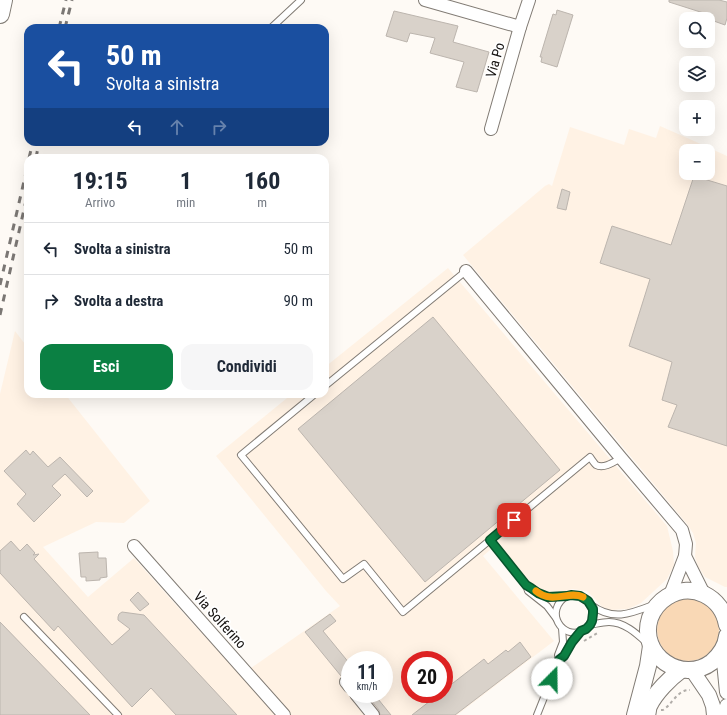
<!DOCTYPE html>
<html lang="it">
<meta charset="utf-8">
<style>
:root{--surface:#fff;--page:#f6f6f7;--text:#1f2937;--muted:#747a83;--line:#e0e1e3;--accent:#0b8043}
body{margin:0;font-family:"Roboto Condensed",sans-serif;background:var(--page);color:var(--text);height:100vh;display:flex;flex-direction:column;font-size:15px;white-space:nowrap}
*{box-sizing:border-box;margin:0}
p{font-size:13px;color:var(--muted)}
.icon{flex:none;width:22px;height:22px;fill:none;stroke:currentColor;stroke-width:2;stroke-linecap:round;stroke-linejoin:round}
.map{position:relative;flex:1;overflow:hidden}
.sheet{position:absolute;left:24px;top:154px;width:305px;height:244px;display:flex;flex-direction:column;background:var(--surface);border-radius:12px;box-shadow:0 4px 16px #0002}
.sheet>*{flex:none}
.hud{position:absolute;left:24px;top:24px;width:305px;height:122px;border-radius:12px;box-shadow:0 4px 16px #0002;background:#1a4fa0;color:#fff;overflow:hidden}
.tools{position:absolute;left:679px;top:12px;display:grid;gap:8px}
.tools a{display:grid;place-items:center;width:36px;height:36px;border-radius:8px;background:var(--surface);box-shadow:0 4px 16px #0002;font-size:20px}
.speed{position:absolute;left:341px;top:651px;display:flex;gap:8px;font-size:20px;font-weight:700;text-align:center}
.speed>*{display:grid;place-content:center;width:52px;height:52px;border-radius:50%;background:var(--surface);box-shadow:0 4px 16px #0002;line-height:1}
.speed small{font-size:10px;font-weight:400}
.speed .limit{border:6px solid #d22;background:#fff;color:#111}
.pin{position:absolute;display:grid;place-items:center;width:34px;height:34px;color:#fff;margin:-17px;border-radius:8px;box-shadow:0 2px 6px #0006}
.me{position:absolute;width:44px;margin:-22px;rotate:22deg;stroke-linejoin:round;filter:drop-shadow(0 0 3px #0008)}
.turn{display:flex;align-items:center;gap:14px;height:84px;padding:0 16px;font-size:18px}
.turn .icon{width:52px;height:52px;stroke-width:2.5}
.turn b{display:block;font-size:28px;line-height:34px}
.lanes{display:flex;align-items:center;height:38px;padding:0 16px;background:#0003;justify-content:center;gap:20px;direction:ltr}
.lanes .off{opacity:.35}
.eta{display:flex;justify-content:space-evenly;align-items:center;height:68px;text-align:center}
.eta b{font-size:24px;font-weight:700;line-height:28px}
.action{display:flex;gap:8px;margin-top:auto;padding:8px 16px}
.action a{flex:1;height:46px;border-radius:12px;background:var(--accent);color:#fff;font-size:16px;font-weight:700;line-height:46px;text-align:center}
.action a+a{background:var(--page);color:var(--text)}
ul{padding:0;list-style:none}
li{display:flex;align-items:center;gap:12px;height:52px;padding:0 16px;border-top:1px solid var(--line)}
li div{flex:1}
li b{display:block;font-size:15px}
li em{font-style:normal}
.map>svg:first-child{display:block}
</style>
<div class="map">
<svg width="727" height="715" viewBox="0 0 727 715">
<rect width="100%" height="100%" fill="#fefaf5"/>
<!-- built -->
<g fill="#fff2e4" fill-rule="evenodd">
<path d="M660 126 694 141 727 156V587H725L705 577 698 566 695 557 696 543 693 533 687 524 463 255 545 186 549 184 552 186 570 127 624 145 629 129 656 138ZM686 151H708V173H686Z"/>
<path d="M448 268 667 526 673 551 674 565 667 579 641 603 628 609 611 610 602 607 596 600 587 591 572 589 560 593 548 594 534 587 497 544 483 556 554 641 457 715H0V394L15 331 28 348V394H65L150 501 124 523 96 522 43 547 88 597 134 558 193 624 241 675 340 606 326 591 216 456 292 394H325V367ZM350 660H384V694H350ZM410 660H444V694H410Z"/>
</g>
<!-- green -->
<circle fill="#f9d8b5" cx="688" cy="630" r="31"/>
<!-- building -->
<g fill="#d9d2ca" stroke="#bcb5ae">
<polygon points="669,0 719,0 727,2 727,18 725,25 711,20 713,16 669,2"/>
<polygon points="557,10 573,15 557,67 541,62 542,57 540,57 553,14 556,15"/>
<polygon points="394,11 458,26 453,42 489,52 477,92 456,87 464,62 430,53 435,38 410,33 407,42 386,36"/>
<polygon points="694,176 727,186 727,446 668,427 677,405 662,400 672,362 629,346 650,279 600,263 612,226 671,245"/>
<polygon points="562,189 570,192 566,210 557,208"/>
<polygon points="433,317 560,470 425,582 298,429"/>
<polygon points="26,450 30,455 33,451 48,467 60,457 93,491 87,497 65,474 52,486 61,495 34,522 17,504 26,494 4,471"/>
<polygon points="11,541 20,551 27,544 35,553 33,555 39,554 34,559 112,645 130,629 118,620 118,617 119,614 122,612 144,615 237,715 176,715 151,688 132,707 58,626 54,631 0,573 0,551"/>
<polygon points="98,552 98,558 106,558 107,577 100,578 100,580 86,581 86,577 81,577 79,553"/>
<polygon points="138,592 149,604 140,611 130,600"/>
<polygon points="330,614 336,621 323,631 350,664 350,676 345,675 341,676 305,632"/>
<polygon points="0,622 90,715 0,715"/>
<polygon points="520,642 531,657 455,715 412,715 439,694 444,694 444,690 484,659 488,664 506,650 508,652"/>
<polygon points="366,694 374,694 391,715 380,715 379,710"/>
</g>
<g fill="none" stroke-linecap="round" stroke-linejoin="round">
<defs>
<g id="service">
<polyline points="271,28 301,0"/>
<polyline points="325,386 466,271"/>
<polyline points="315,394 241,455 343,579 364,564 403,612 490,540"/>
<path d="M526 585C534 588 539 595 547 597 562 600 581 588 590 604 593 608 594 613 593 618 591 623 588 628 584 630 562 642 543 610 567 596"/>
<path d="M591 605C613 621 630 614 653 605"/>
<polyline points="24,617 118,715"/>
<path d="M556 618 547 606 528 591 526 585 490 540 590 457C592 460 594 463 596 465 604 469 614 462 621 458"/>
<path d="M589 625C596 624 602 622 609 622 624 622 636 633 647 643"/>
<polyline points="559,660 558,655 563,642 562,628"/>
<polyline points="537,715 559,660 564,656 570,645 581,631"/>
</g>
<g id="minor">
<polyline points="425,0 520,27"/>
<polyline points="491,129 520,27 529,0"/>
<polyline points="466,271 621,458 682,530 686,544 685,556 670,595"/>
<polyline points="134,546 284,715"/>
<polyline points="685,556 704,594"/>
<polyline points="346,682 350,687"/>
<polyline points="356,694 373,715"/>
</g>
<g id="tertiary">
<polyline points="725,644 724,662 727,692"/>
<polyline points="692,670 709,695 713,706 714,715"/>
<polyline points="725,715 727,706"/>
</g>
<g id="secondary">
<path d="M727 625C722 597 692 581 667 597 659 602 653 610 650 618 638 655 682 685 712 662 720 655 726 646 727 636"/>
<polyline points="635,715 648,666 651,646"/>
<path d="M647 715C648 712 648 708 649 706 655 693 670 678 681 670"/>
</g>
<polyline id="primary" points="0,14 3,0"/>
</defs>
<!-- service casing -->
<use href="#service" stroke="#817b74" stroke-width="8"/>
<!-- minor casing -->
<use href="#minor" stroke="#817b74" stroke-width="14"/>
<!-- tertiary casing -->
<use href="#tertiary" stroke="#817b74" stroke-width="16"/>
<!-- secondary casing -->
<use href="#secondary" stroke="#817b74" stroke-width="18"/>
<!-- primary casing -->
<use href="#primary" stroke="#817b74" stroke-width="20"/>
<!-- path -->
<g stroke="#b1ada9" stroke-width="2" stroke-dasharray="3 3" stroke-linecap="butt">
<polyline points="584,641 599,632"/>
<path d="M661 710H663C671 705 675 695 684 691 686 690 688 690 690 690"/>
</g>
<!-- service -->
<use href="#service" stroke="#fff" stroke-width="6"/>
<!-- minor -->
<use href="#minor" stroke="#fff" stroke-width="12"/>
<!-- tertiary -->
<use href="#tertiary" stroke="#fff" stroke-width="14"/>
<!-- secondary -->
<use href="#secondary" stroke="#fff" stroke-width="16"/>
<!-- primary -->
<use href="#primary" stroke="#fff" stroke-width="18"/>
<!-- rail -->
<g stroke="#7b7774" stroke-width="3" stroke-dasharray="7 7" stroke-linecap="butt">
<polyline points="59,28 66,0"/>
<polyline points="65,28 72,0"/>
<polyline points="29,158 33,142"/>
<polyline points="36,158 39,142"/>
<polyline points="0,285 28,164"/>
<polyline points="0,315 28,192"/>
</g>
</g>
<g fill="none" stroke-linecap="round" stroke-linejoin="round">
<defs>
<polyline id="route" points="514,520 490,540 526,585 531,588 538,593 548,597 567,596 571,595 580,596 588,601 593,609 593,613 592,621 590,625 586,629 581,631 572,642 564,656 559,660 552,679"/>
</defs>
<!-- route casing -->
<use href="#route" stroke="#07532c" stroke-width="10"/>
<!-- route -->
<use href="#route" stroke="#0b8043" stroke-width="7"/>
<!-- slow -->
<path stroke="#f59e0b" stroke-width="7" d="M536 591C553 605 568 590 583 597"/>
</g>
<g text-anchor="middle" stroke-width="3.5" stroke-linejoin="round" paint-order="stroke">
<!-- street labels -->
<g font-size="14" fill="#151210" stroke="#fff">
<text transform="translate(495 60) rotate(-74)" y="5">Via Po</text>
<text transform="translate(220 620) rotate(48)" y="5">Via Solferino</text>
</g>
</g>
</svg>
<div class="tools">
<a><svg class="icon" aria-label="search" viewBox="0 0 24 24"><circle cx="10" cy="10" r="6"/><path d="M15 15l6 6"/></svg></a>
<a><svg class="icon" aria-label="layers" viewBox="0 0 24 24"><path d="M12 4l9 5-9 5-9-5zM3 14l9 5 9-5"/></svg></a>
<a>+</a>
<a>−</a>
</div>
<div class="speed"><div>11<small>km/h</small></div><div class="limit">20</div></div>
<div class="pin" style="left:514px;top:520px;background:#d93025"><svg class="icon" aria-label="arrive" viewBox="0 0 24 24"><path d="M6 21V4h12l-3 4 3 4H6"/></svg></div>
<svg class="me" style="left:552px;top:679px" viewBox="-20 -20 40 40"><circle r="19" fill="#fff"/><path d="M0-13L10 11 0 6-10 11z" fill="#0b8043"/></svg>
<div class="hud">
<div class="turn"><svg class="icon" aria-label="left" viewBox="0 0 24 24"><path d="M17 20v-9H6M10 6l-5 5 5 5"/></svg><div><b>50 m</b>Svolta a sinistra</div></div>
<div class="lanes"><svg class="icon" aria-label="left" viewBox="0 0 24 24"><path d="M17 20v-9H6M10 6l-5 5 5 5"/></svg><svg class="icon off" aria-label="ahead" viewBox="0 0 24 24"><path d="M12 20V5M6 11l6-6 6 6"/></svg><svg class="icon off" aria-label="right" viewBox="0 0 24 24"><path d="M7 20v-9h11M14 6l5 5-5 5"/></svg></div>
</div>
<section class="sheet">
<div class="eta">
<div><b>19:15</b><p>Arrivo</p></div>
<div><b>1</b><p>min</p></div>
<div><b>160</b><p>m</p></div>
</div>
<ul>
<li><svg class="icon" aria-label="left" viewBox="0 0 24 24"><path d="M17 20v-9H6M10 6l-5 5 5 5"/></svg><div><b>Svolta a sinistra</b></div><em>50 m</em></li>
<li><svg class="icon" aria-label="right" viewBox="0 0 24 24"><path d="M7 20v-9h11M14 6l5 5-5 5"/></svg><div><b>Svolta a destra</b></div><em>90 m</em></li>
</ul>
<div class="action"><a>Esci</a><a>Condividi</a></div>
</section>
</div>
